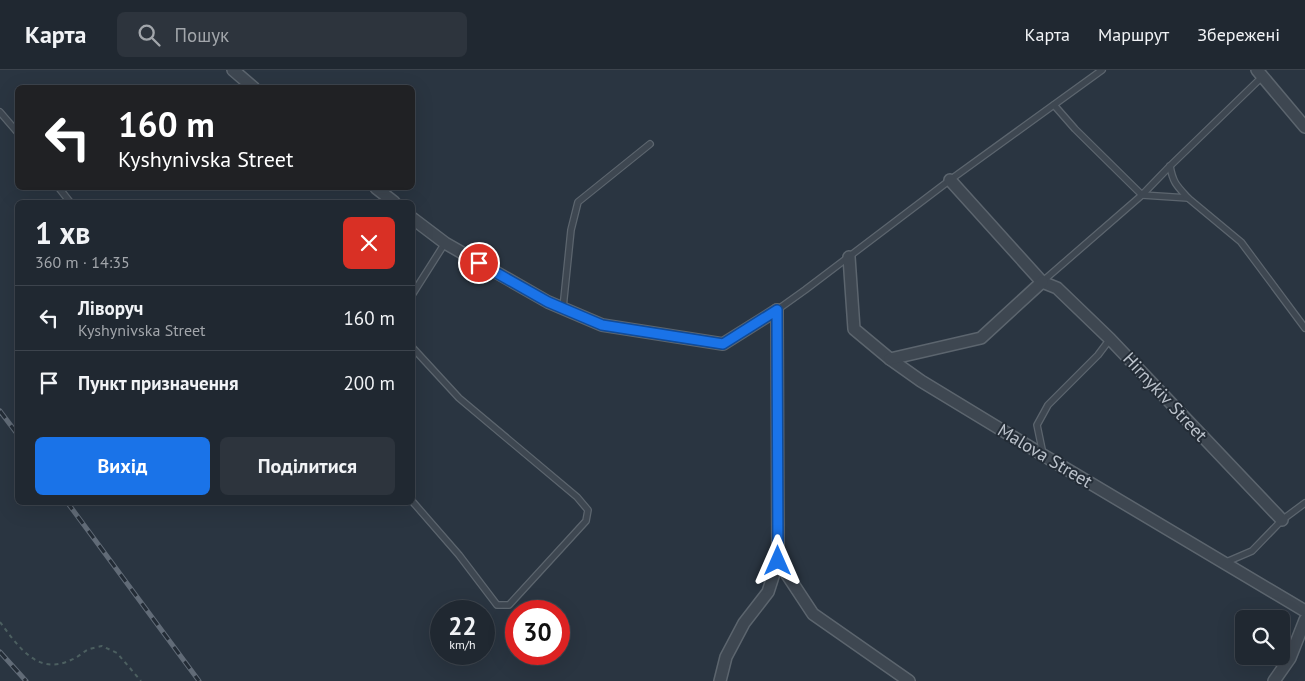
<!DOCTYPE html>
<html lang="uk">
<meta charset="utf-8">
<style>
:root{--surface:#202831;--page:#2d343d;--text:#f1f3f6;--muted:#a2a6ab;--line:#3d444d;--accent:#1a73e8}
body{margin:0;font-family:"PT Sans",sans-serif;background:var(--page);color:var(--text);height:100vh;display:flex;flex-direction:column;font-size:19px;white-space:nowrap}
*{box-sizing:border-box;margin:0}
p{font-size:16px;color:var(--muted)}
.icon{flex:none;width:28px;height:28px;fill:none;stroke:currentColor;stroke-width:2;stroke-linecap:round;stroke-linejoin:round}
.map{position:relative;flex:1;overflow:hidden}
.details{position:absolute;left:15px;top:130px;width:400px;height:305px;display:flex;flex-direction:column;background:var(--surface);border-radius:8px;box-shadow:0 5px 20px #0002,0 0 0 1px var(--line)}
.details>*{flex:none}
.banner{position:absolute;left:15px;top:15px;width:400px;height:105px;border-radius:8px;box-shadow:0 5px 20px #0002,0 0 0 1px var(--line);background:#202124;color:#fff;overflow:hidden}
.controls{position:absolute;left:1235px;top:540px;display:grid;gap:10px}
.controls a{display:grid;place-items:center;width:55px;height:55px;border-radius:8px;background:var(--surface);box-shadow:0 5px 20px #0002,0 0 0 1px var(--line);font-size:25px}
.speed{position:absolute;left:430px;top:530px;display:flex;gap:10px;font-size:25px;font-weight:700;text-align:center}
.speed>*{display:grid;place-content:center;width:65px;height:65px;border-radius:50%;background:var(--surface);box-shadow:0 5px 20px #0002,0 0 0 1px var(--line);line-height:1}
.speed small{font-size:12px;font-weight:400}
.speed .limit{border:8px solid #d22;background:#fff;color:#111}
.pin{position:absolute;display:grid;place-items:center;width:42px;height:42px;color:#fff;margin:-21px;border:2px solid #fff;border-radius:50%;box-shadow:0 1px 5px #0007}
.me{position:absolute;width:55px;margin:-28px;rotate:0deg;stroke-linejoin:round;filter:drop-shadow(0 0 4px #0008)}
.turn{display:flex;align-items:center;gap:18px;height:105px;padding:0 20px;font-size:22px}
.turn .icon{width:65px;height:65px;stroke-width:2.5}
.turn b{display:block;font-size:35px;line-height:42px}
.round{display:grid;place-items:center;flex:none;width:52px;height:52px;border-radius:8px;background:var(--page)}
.overview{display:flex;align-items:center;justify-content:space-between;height:85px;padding:0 20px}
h1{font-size:30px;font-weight:700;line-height:38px}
.button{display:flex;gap:10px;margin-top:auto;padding:10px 20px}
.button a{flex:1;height:58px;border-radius:8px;background:var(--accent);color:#fff;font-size:20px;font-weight:700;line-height:58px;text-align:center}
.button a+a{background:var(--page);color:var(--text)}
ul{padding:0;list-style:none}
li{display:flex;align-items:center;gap:15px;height:65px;padding:0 20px;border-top:1px solid var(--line)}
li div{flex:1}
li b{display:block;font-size:19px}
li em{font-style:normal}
header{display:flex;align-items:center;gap:30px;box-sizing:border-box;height:70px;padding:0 25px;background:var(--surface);border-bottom:1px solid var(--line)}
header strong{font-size:24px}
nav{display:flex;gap:28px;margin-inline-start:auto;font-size:18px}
.search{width:350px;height:45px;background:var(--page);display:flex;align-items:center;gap:12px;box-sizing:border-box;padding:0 18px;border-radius:8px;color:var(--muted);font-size:19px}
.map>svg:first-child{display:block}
</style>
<header>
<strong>Карта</strong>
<div class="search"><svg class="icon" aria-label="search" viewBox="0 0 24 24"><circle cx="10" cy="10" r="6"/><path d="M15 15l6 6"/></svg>Пошук</div>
<nav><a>Карта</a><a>Маршрут</a><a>Збережені</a></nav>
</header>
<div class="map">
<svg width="1305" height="611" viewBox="0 0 1305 611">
<rect width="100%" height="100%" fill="#2a3541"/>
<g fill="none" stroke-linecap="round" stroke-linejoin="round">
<defs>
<g id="service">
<polyline points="1054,35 1075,59 1142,125 1188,128 1241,172 1305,258"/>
<polyline points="0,42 18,63"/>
<path d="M1170 96C1173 113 1177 116 1188 128"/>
<polyline points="59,118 70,132"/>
<polyline points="1043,211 1142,125 1170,96 1262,7"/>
<polyline points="412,225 445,173"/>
<polyline points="563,238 571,160 578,132 650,74"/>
<polyline points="777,240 805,220 950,110 1102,0"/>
<polyline points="412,277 459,328 577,427 588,440 586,451 509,535 497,535 459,485 412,431"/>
<polyline points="1043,384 1037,355 1048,335 1098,285 1110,269"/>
<polyline points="1224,493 1252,481 1282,450 1305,433"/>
</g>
<g id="minor">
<polyline points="233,0 254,18"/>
<polyline points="1257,0 1305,57"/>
<polyline points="950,110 1042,212 1057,218 1110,269 1282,450"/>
<polyline points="376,118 394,132"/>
<polyline points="412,148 445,173 548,232 602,255 723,274 777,240"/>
<polyline points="849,187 854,259 890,289 921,311 1043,385 1305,541"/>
<polyline points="777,240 778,491 813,544 909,611"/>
<polyline points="890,289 981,268 1042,212"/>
<polyline points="720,611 726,587 744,553 768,522 778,491"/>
<polyline points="1274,611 1290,588 1305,550"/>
</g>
</defs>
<!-- service casing -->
<use href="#service" stroke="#5c656e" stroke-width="8"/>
<!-- minor casing -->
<use href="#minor" stroke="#5c656e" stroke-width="14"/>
<!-- path -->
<path stroke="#4c5f60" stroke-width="2" stroke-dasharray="4 4" stroke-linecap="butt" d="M0 552C18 576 37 606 71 590 77 588 82 583 87 580 92 578 98 577 102 576L117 583 141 611"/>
<!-- service -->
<use href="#service" stroke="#3e4751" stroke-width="5.5"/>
<!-- minor -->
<use href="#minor" stroke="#3e4751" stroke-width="11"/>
<defs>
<g id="rail">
<polyline points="0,341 18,365"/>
<polyline points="67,432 199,611"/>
<polyline points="0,582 26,611"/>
</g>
</defs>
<!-- rail casing -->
<use href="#rail" stroke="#616b77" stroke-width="5"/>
<!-- rail -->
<use href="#rail" stroke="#232c36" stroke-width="3" stroke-dasharray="9" stroke-linecap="butt"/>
</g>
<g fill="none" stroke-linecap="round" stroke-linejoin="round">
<defs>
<polyline id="route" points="479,193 548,232 602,255 723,274 777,240 778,491"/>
</defs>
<!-- route casing -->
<use href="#route" stroke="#114b97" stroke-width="12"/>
<!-- route -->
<use href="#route" stroke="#1a73e8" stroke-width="9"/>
</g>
<g text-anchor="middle" stroke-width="4" stroke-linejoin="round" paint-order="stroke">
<!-- street labels -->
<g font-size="18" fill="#bbc2cb" stroke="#232c36">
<text transform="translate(1165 327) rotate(47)" y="6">Hirnykiv Street</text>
<text transform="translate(1045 386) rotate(31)" y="6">Malova Street</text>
</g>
</g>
</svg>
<div class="controls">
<a><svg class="icon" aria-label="search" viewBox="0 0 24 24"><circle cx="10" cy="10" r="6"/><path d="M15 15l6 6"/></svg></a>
</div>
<div class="speed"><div>22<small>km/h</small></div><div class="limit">30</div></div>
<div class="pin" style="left:479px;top:193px;background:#d93025"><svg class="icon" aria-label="arrive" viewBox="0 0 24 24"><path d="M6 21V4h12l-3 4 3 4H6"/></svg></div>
<svg class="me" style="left:778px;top:491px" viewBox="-20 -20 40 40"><path d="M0-17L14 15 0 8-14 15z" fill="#1a73e8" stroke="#fff" stroke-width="4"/></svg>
<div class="banner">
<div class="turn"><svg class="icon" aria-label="left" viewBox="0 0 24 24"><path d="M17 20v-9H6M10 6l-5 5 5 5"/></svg><div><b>160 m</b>Kyshynivska Street</div></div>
</div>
<section class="details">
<div class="overview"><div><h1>1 хв</h1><p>360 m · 14:35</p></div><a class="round" style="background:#d93025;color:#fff"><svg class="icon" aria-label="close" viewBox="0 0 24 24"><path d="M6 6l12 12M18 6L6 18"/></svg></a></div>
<ul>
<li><svg class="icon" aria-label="left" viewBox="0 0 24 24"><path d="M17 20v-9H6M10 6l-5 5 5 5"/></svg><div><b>Ліворуч</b><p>Kyshynivska Street</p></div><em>160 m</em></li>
<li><svg class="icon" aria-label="arrive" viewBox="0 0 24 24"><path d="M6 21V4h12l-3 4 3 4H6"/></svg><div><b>Пункт призначення</b></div><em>200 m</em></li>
</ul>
<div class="button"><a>Вихід</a><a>Поділитися</a></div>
</section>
</div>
